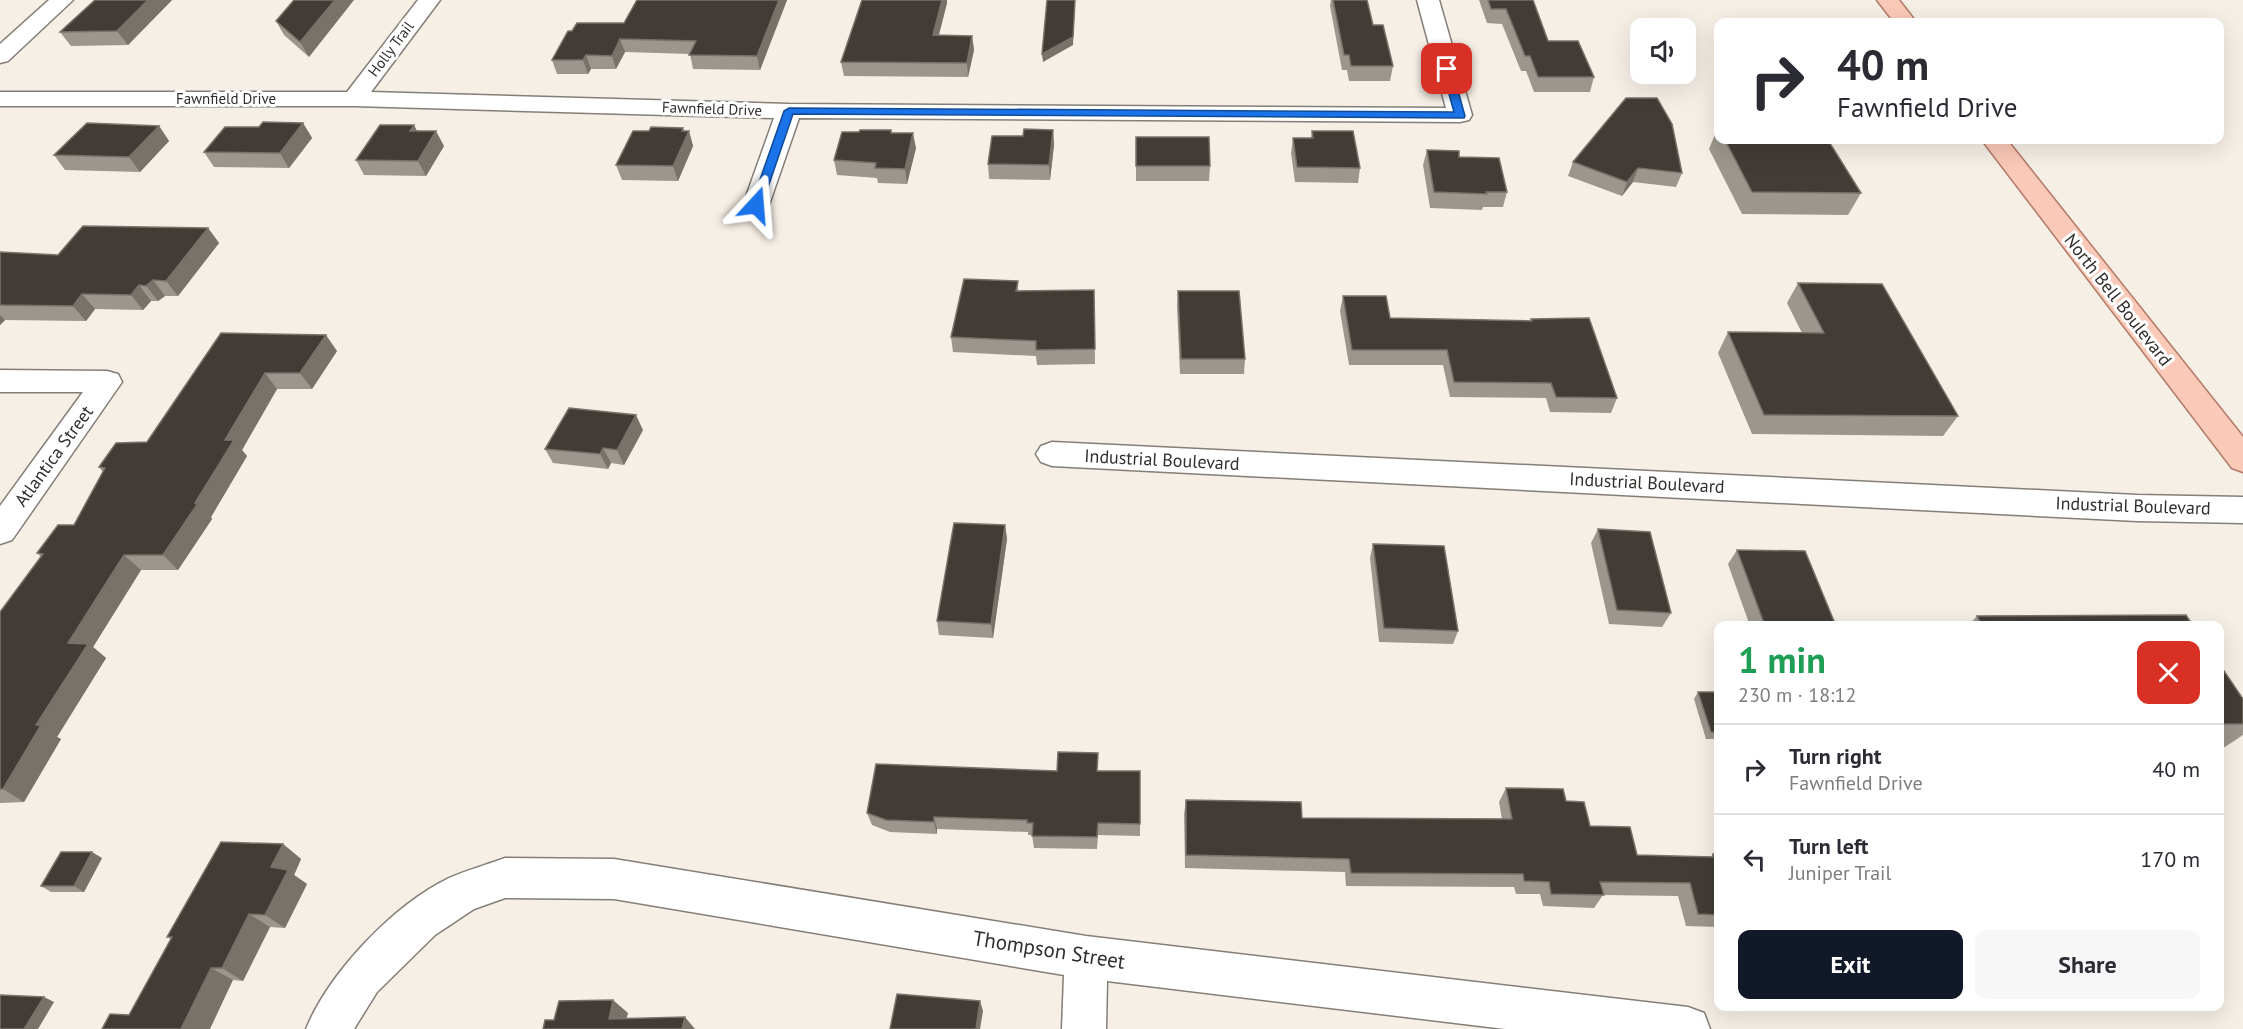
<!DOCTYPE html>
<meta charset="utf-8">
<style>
:root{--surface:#fff;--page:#f7f7f7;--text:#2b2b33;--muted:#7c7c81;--line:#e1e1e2;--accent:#111827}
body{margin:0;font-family:"PT Sans",sans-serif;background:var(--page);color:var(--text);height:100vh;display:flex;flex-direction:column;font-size:22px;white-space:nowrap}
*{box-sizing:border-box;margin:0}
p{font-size:20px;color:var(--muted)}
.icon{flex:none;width:33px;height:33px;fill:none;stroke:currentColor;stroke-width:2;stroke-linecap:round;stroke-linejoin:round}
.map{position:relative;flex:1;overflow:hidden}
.side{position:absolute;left:1714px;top:621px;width:510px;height:390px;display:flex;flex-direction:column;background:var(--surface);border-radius:12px;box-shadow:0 6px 24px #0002}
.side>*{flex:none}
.banner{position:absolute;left:1714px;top:18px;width:510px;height:126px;border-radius:12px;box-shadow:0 6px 24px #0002;background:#fff;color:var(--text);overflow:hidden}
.controls{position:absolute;left:1630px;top:18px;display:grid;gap:12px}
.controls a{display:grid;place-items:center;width:66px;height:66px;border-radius:12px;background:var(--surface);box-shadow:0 6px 24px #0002;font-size:30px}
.pin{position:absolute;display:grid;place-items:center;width:51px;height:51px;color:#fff;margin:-26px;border-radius:12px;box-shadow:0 3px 9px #0006}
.me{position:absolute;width:66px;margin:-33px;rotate:19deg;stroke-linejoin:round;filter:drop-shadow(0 0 4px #0008)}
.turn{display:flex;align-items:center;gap:21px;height:126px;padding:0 24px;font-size:27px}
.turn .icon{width:78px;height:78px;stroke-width:2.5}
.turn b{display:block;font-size:42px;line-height:51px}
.round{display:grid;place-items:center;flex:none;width:63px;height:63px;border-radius:12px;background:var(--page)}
.overview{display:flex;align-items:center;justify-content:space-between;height:102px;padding:0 24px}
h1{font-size:36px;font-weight:800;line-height:45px;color:#1e9e55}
.button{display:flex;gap:12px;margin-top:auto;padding:12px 24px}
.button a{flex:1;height:69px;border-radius:12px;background:var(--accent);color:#fff;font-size:24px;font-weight:800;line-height:69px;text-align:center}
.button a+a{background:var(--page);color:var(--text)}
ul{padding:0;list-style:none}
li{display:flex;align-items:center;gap:18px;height:90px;padding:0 24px;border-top:2px solid var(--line)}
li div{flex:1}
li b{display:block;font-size:22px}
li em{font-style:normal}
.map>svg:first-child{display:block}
</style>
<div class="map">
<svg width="2243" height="1029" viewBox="0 0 2243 1029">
<rect width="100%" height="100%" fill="#f6efe6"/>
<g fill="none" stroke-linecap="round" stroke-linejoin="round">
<defs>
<g id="street">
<polygon points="49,0 73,0 8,61 0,63 0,44"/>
<polygon points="418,0 440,0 371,92 789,104 1446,108 1417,0 1439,0 1472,115 1469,120 1460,122 799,118 769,205 765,211 756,213 747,211 743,205 774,118 354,106 0,106 0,92 347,92"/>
<polygon points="0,370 107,371 118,374 122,382 12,540 0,544 0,506 83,392 0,392"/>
<polygon points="1052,442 2137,495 2243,497 2243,523 2137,521 1052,466 1041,462 1036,454 1041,446"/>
<path d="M505 858 614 859 1086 936 1688 1007 1704 1013 1710 1029H1505L1107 981 1106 1029H1062L1064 975 614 899 505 898 474 909 435 935 377 992 354 1029H306C329 973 393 905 449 878 467 870 486 865 505 858Z"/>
</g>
<g id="primary">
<polygon points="1877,0 1899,0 1916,22 1894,22"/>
<polygon points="1982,140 2007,140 2243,437 2243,472 2232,468"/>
</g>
</defs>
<!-- street casing -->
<use href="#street" stroke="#847e76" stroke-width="3"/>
<!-- primary casing -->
<use href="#primary" stroke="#b27b68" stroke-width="3"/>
<!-- street -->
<use href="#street" fill="#fff" fill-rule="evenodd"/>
<!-- primary -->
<use href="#primary" fill="#fbc9b8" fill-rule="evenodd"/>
</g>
<!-- wall -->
<g fill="#9c968e">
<polygon points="95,0 172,0 128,45 71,46 60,32"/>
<polygon points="294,0 309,57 284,35 276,21"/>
<polygon points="787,0 760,70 693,69 690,54 625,52 616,69 591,69 588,74 557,74 552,60 572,31"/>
<polygon points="1331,0 1367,0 1373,25 1393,66 1390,81 1349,81 1347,70 1342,70 1330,6"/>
<polygon points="1479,0 1533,0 1548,41 1594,77 1590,92 1534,92 1526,71 1521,71 1502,24 1487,23"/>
<polygon points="947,3 939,35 972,36 974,50 968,77 844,76 841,62"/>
<polygon points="303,123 312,138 289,168 214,167 204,152 259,127"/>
<polygon points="414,125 417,131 444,146 426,176 364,175 356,160"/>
<polygon points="159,126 169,141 140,172 65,170 54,155"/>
<polygon points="1718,127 1719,140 1828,140 1861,193 1848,215 1742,214 1709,149"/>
<polygon points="891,130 892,133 916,148 907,184 878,183 877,178 837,175 834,160 859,132"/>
<polygon points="1053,130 1054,145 1050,180 989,179 988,164 1023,136"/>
<polygon points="684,131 689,131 693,146 678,181 622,180 616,165"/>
<polygon points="1312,131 1360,168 1358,183 1295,182 1291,153 1293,138 1311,138"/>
<polygon points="1136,137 1210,166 1209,181 1136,181"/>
<polygon points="1427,150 1459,157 1507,192 1503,207 1483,207 1482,210 1430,208 1423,165"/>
<polygon points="1573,162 1682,173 1676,187 1633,182 1622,196 1568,176"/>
<polygon points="208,228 219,243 178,296 165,296 158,301 151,301 143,310 95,309 86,321 5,320 0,325 0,252 58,255"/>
<polygon points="1018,281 1018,291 1094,290 1095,364 1037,365 1036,356 953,352 951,337"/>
<polygon points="1798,283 1958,416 1943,436 1752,434 1718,353 1728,332 1802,333 1787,303"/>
<polygon points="1178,291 1245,359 1244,374 1180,374 1177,306"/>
<polygon points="1343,296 1390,318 1530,321 1531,319 1617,398 1611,413 1550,412 1546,398 1450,397 1443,365 1349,365 1340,311"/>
<polygon points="221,333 337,351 312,389 277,389 242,450 247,456 211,517 212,519 178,570 141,570 93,647 106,658 57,737 61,739 24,802 0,803 0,612 41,557 37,553 74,525 103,472 99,467 147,442"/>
<polygon points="643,430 624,465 611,463 608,469 553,463 545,449"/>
<polygon points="1005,525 1007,539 993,638 939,635 937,621"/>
<polygon points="1598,529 1671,613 1662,627 1609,624 1591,543"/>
<polygon points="1373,544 1458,631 1453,644 1379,642 1370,558"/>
<polygon points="1737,550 1836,626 1750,626 1728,564"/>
<polygon points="1977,616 2193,626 1968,626"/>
<polygon points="2220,665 2243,699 2243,735 2225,747 2220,747"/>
<polygon points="1698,692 1719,692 1719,739 1706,739 1694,699"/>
<polygon points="1057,771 1140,771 1140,836 1098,835 1097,849 1034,848 1032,835 1028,835 1028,832 937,829 937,834 890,832 872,825 867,813"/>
<polygon points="1506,788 1566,801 1590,826 1637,855 1711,857 1713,854 1719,855 1719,927 1686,926 1678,896 1603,895 1594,908 1543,906 1540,894 1516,894 1514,887 1346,886 1345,872 1185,868 1184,814 1186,800 1302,818 1502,819 1499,802"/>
<polygon points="283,844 301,859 294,875 307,884 285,928 270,927 243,981 233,980 129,1015 171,939 167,937"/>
<polygon points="102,858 84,892 51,892 41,886"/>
</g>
<!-- shaded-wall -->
<g fill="#77726a">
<polygon points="148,0 172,0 128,45 117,31"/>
<polygon points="335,0 354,0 309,57 300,42"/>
<polygon points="779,0 787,0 760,70 757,56"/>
<polygon points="942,0 947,0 947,3 935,49 933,35"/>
<polygon points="1075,0 1073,45 1043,62 1042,54"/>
<polygon points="972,36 974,50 968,77 967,63"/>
<polygon points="620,39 625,52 616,69 612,56"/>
<polygon points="586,55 591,69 588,74 583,60"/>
<polygon points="303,123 312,138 289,168 280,153"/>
<polygon points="414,125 421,140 410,131"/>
<polygon points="159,126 169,141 140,172 129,157"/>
<polygon points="683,128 686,137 689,131 693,146 678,181 673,166"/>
<polygon points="1053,130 1054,145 1050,180 1049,165"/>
<polygon points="436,131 444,146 426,176 418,161"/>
<polygon points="913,133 916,148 907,184 905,169"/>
<polygon points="1638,168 1633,182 1622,196 1627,182"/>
<polygon points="208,228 219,243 178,296 166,281"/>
<polygon points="153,280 165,296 158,301 146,286"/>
<polygon points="139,285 151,301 143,310 131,295"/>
<polygon points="82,294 95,309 86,321 73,306"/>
<polygon points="0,315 5,320 0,325"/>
<polygon points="326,335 337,351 312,389 300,373"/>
<polygon points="265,373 277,389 242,450 247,456 211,517 212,519 178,570 163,555 195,503 225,440"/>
<polygon points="636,415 643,430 624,465 617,450"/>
<polygon points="603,448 611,463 608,469 600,454"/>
<polygon points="1005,525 1007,539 993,638 991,624"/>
<polygon points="124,555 141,570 93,647 106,658 57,737 61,739 24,802 3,789 36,725 68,643"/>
<polygon points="934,817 937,829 937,834 934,822"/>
<polygon points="283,844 301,859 294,875 307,884 285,928 265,915 271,867"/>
<polygon points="92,852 102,858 84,892 74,886"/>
<polygon points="249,914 270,927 243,981 222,968"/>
<polygon points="211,968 233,980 210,1029 181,1029"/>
<polygon points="44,997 54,1002 38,1029 24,1029"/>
<polygon points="613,1000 628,1013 624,1029 609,1019"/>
<polygon points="980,1001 983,1011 980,1029 976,1029"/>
<polygon points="685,1017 695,1029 682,1029"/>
</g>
<!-- building -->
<g fill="#413c35" stroke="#77726a" stroke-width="1.5">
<polygon points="95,0 148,0 117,31 60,32"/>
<polygon points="294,0 335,0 300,42 276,21"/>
<polygon points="637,0 779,0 757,56 689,55 696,41 620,39 612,56 586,55 583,60 552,60 568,31 572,31 577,23 624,23"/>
<polygon points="862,0 942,0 933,35 972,36 967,63 841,62"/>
<polygon points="1047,0 1075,0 1073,37 1042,54"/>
<polygon points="1333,0 1367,0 1373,25 1383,25 1393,66 1351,66 1349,55 1344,55"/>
<polygon points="1488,0 1533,0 1548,41 1578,41 1594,77 1538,77 1530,56 1525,56 1506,9 1491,9"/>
<polygon points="1626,98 1657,98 1672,124 1682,173 1638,168 1627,182 1573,162"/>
<polygon points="263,122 303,123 280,153 204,152 225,127 259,127"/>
<polygon points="87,123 159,126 129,157 54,155"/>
<polygon points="380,125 414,125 410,131 436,131 418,161 356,160"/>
<polygon points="651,127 683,128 682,131 689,131 673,166 616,165 633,131 649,131"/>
<polygon points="1024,129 1053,130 1049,165 988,164 992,136 1023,136"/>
<polygon points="860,130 891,130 891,133 913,133 905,169 875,168 876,163 834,160 842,132 859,132"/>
<polygon points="1312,131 1353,131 1360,168 1297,167 1293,138 1313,138"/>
<polygon points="1136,137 1209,137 1210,166 1136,166"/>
<polygon points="1725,140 1828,140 1861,193 1752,192"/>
<polygon points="1427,150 1459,151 1459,157 1499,158 1507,192 1486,192 1487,194 1434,192"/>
<polygon points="83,226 208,228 166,281 153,280 146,286 139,285 131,295 82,294 73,306 0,305 0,252 58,255"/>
<polygon points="964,279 1018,281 1016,291 1094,290 1095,349 1036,350 1036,341 951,337"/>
<polygon points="1798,283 1882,284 1958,416 1764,415 1728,332 1824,333"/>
<polygon points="1178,291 1239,291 1245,359 1181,359"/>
<polygon points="1343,296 1386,296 1390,318 1532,321 1531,319 1589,318 1617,398 1556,397 1551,383 1454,382 1447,350 1352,350"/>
<polygon points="221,333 326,335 300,373 265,373 225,440 234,440 195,503 198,503 163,555 124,555 68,643 88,644 36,725 41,725 3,789 0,789 0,612 43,554 37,553 58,525 74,525 105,468 99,467 116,443 147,442"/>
<polygon points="569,408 636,415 617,450 603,448 600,454 545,449"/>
<polygon points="954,523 1005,525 991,624 937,621"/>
<polygon points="1598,529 1650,532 1671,613 1617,610"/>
<polygon points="1373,544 1444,546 1458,631 1384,628"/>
<polygon points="1737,550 1805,551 1836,626 1765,626"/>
<polygon points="2186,615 2193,626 1982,626 1977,616"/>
<polygon points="2220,665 2243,699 2243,724 2220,724"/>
<polygon points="1698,692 1719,692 1719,733 1711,732"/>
<polygon points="1058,752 1098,753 1097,771 1140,771 1140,824 1098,823 1097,837 1032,836 1033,823 1027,823 1027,820 934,817 934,822 886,820 867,813 876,764 1057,771"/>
<polygon points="1506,788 1563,789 1566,801 1584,802 1590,826 1630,827 1637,855 1713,857 1713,854 1719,855 1719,915 1698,914 1690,883 1600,882 1604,895 1551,894 1549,882 1524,881 1523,874 1351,873 1349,859 1186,855 1186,800 1301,802 1302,818 1512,819"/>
<polygon points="221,842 283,844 271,867 288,870 265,915 249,914 222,968 211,968 181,1029 102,1029 110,1014 129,1015 172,937 167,937"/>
<polygon points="61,852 92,852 74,886 41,886"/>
<polygon points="897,994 980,1001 976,1029 890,1029"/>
<polygon points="0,995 44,997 24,1029 0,1029"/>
<polygon points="613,1000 609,1019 685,1017 682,1029 543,1029 545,1020 554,1020 559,1001"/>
</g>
<!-- route -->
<polygon fill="#1a73e8" stroke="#114b97" stroke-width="1.5" points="1444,67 1452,69 1465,116 1464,118 793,114 762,205 756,209 751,205 784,111 789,108 1454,112 1442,69"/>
<g text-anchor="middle" stroke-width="6" stroke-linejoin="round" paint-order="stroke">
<!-- far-street labels -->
<g font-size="15" fill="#312e2b" stroke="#fff">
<text transform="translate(391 49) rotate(-53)" y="5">Holly Trail</text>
<text x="226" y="104">Fawnfield Drive</text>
<text transform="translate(712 109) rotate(2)" y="5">Fawnfield Drive</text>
</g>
<!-- street labels -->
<g font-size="18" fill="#312e2b" stroke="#fff">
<text transform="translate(2118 300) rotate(52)" y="6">North Bell Boulevard</text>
<text transform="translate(54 456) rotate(-54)" y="6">Atlantica Street</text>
<text transform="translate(1162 460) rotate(3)" y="6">Industrial Boulevard</text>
<text transform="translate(1647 483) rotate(3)" y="6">Industrial Boulevard</text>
<text transform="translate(2133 506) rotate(2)" y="6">Industrial Boulevard</text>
</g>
<!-- near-street labels -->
<g font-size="21" fill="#312e2b" stroke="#fff">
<text transform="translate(1049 950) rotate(9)" y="7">Thompson Street</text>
</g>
</g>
</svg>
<div class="controls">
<a><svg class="icon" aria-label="sound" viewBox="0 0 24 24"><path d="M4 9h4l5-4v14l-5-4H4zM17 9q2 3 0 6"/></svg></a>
</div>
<div class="pin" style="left:1447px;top:69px;background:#d93025"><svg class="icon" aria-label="arrive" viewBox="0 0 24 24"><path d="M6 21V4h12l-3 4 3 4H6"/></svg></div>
<svg class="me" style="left:756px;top:205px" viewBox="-20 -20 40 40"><path d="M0-17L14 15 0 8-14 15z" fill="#1a73e8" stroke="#fff" stroke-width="4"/></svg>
<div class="banner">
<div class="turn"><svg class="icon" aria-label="right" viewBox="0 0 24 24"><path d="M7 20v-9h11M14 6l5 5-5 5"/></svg><div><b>40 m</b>Fawnfield Drive</div></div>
</div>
<section class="side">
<div class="overview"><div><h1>1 min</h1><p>230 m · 18:12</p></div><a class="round" style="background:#d93025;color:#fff"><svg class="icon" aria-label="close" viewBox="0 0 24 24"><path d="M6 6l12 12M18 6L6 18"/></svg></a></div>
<ul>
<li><svg class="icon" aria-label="right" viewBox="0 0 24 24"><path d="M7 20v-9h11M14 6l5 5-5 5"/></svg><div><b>Turn right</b><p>Fawnfield Drive</p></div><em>40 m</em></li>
<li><svg class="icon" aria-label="left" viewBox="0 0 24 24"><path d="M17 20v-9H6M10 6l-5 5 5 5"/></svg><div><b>Turn left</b><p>Juniper Trail</p></div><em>170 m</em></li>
</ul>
<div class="button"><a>Exit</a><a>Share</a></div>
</section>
</div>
